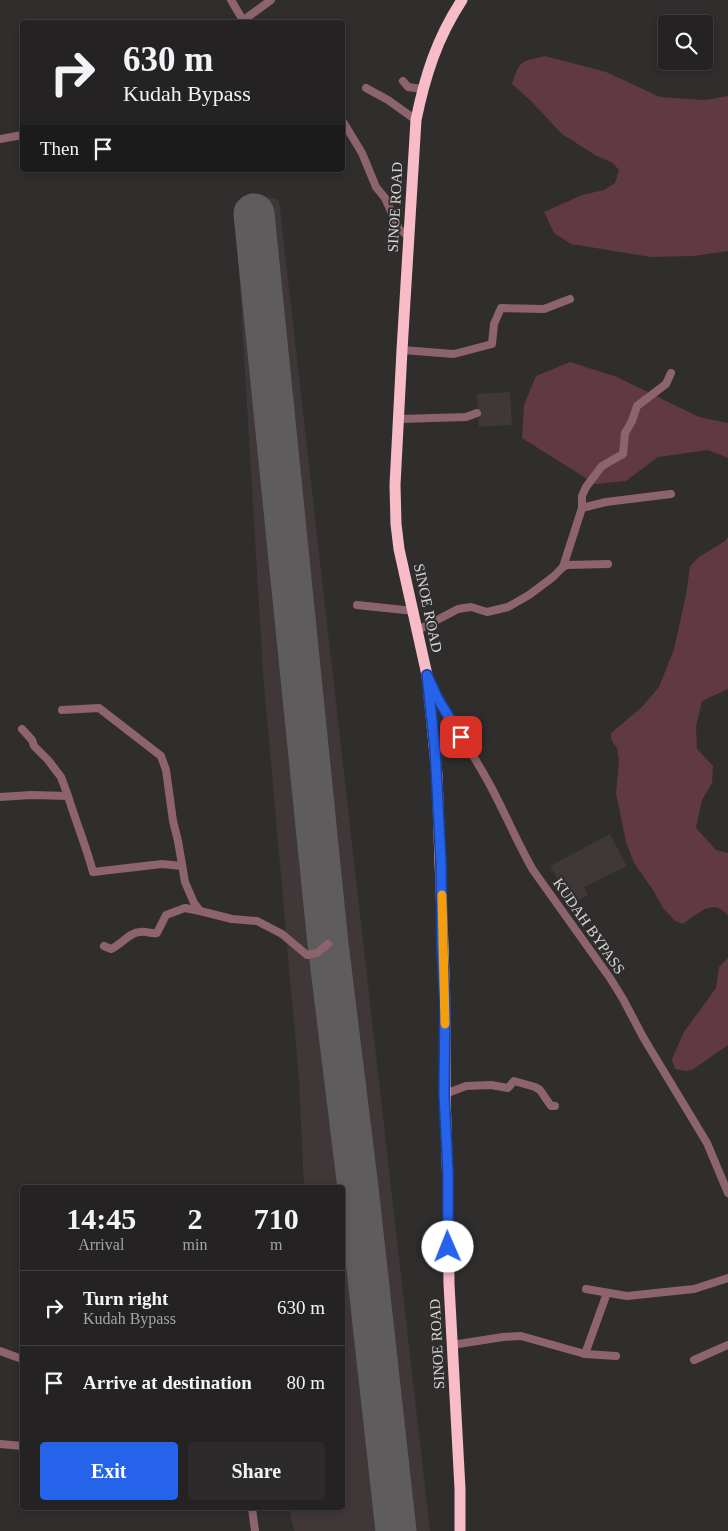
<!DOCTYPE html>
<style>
:root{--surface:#242222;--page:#2c2a2a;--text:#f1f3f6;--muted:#a3a4a5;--line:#413f40;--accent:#2563eb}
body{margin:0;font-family:Georgia,serif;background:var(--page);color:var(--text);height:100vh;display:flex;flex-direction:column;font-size:19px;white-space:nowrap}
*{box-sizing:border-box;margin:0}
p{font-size:16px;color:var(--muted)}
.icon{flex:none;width:28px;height:28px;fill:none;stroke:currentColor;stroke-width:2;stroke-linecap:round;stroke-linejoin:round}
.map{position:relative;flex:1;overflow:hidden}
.sheet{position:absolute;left:20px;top:1185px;width:325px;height:325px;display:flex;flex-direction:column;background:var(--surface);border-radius:5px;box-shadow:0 2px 8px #0003,0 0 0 1px var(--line)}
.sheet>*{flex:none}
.guide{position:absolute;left:20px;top:20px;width:325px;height:152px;border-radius:5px;box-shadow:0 2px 8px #0003,0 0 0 1px var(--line);background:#242222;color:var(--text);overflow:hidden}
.tools{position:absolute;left:658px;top:15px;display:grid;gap:10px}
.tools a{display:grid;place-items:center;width:55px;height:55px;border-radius:5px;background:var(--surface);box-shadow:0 2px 8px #0003,0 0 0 1px var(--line);font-size:25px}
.pin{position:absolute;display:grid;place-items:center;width:42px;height:42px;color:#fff;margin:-21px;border-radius:10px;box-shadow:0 2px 8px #0006}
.me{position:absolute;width:55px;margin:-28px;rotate:359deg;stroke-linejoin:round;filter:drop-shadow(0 0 4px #0008)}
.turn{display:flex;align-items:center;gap:18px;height:105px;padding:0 20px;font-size:22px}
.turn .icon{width:65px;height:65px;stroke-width:2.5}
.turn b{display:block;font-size:35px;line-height:42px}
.then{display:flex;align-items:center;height:48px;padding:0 20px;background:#0003;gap:10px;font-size:19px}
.eta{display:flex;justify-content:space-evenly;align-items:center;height:85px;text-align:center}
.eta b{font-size:30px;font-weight:600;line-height:35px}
.cta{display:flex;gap:10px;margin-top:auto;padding:10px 20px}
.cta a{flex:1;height:58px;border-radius:5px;background:var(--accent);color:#fff;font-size:20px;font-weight:600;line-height:58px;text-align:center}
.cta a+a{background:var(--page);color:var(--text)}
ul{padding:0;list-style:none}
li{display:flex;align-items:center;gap:15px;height:75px;padding:0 20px;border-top:1px solid var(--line)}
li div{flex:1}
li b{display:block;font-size:19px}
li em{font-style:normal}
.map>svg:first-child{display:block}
</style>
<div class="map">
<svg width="728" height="1531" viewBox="0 0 728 1531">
<rect width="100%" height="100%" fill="#302d2d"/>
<!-- built -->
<g fill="#403738">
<polygon points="255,194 279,200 430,1531 294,1531 289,1508 342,1508 342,1188 304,1187 299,1080 263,673 235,203"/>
<polygon points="510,392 512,425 479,427 477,394"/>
<polygon points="610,834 627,866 584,887 588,895 572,904 550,866"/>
</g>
<!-- green -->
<g fill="#603943">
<path d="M545 56 606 72 660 97 705 100 728 96V251L693 256 651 257 571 244 554 233 544 212 582 195 604 190 615 183 619 170 613 163 595 155 562 134 531 101 512 84C520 59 521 62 545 56Z"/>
<polygon points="570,362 617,377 699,417 728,423 728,458 708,450 658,457 626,481 595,484 522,438 524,405 536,376"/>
<path d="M728 537V689L702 701 696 727 697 749 713 766 712 783 702 800 696 828 716 850 728 853V916C714 897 698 913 683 924L675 921 663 908 653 890 634 863 626 842 616 793 619 760 617 748 611 739V733L642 707 659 687 674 649 686 595 690 566 699 557 725 541Z"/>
<polygon points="728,958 728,1045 692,1070 685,1071 675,1069 672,1059 684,1032 716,988 719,967"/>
</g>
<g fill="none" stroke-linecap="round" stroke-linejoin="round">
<!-- runway -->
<polyline stroke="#5e5c5c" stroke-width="41" points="254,214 328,944 358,1188 396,1531"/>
<!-- minor -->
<g stroke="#8d646d" stroke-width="8">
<polyline points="231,0 244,22"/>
<polyline points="241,22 271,0"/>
<polyline points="403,81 408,87 422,89"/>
<polyline points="366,88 388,100 416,120"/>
<polyline points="342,120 362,153 376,187 385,198 399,229 409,237"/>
<polyline points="0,139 22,135"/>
<polyline points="402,350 454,354 492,344 494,324 501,308 544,309 570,299"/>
<polyline points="399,419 466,417 477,413"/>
<polyline points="582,508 606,502 671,494"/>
<polyline points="563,567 567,565 608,564"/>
<polyline points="357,605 414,611"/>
<polyline points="418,630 458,609 471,607 487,612 508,607 529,595 553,577 563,567 582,508 582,496 586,487 602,466 623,454 625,433 632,421 637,406 666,384 671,373"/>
<path d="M430 682C448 717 471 750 490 785 505 813 517 842 533 870L610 978 623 999 643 1037 707 1143 728 1193"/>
<polyline points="62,710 99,708 161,756 166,770 173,821 178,841 185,882 194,903 200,911 232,919 257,921 282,934 307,955 317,953 328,944"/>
<polyline points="22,729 32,740 34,746 48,760 61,777 68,796"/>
<path d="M0 797 31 795 68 796C76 822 86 846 93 872L162 864 182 866"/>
<path d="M104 946 111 949C121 945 130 932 140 932 146 931 151 934 157 933L166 915 185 908 200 911"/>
<polyline points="445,1094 466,1086 491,1085 508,1088 514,1081 535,1087 540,1090 551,1106 555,1106"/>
<polyline points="586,1289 627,1296 694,1289 728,1278"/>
<polyline points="452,1345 503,1337 521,1336 585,1354 616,1356"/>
<polyline points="0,1351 22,1359"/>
<polyline points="585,1354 607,1293"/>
<polyline points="694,1360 728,1345"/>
<polyline points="0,1444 22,1446"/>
<polyline points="252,1508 255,1531"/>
</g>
<!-- highway -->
<path stroke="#f8bbc8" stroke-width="11" d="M460 1531V1489L449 1284 448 1189 445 1094V1004L437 775 427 675 399 549 396 524 395 485 402 350 416 120C425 76 437 38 462 0"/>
</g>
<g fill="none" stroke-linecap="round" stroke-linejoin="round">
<defs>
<polyline id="route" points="448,1247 448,1172 444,1094 445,1004 442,949 441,862 435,749 427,675 438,699 461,737"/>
</defs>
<!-- route casing -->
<use href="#route" stroke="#184099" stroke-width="12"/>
<!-- route -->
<use href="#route" stroke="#2563eb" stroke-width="9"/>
<!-- slow -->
<polyline stroke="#f59e0b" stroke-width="9" points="442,895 445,1024"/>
</g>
<g text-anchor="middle" stroke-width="4" stroke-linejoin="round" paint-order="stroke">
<!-- street labels -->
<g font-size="15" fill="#d8d7d7" stroke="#302d2d">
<text transform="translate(395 207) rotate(-87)" y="5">SINOE ROAD</text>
<text transform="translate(428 608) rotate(78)" y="5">SINOE ROAD</text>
<text transform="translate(589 926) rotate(55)" y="5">KUDAH BYPASS</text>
<text transform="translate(437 1344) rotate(-93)" y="5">SINOE ROAD</text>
</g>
</g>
</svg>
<div class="tools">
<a><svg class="icon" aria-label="search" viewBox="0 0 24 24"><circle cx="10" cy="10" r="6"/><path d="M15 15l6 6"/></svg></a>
</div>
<div class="pin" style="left:461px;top:737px;background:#d93025"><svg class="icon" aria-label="arrive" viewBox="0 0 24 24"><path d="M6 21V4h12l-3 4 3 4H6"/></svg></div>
<svg class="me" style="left:448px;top:1247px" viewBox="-20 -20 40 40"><circle r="19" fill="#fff"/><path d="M0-13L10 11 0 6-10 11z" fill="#2563eb"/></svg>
<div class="guide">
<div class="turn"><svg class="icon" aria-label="right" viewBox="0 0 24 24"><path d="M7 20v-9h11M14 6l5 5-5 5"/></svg><div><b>630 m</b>Kudah Bypass</div></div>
<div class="then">Then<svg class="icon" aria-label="arrive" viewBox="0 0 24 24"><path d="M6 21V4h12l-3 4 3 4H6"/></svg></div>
</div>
<section class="sheet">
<div class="eta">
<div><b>14:45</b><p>Arrival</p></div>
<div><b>2</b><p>min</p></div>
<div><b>710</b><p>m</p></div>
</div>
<ul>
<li><svg class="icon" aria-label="right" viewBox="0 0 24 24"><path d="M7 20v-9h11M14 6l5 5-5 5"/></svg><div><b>Turn right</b><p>Kudah Bypass</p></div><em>630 m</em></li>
<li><svg class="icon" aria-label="arrive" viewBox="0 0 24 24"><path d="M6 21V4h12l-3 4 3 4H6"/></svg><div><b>Arrive at destination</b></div><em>80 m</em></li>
</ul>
<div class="cta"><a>Exit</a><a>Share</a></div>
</section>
</div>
